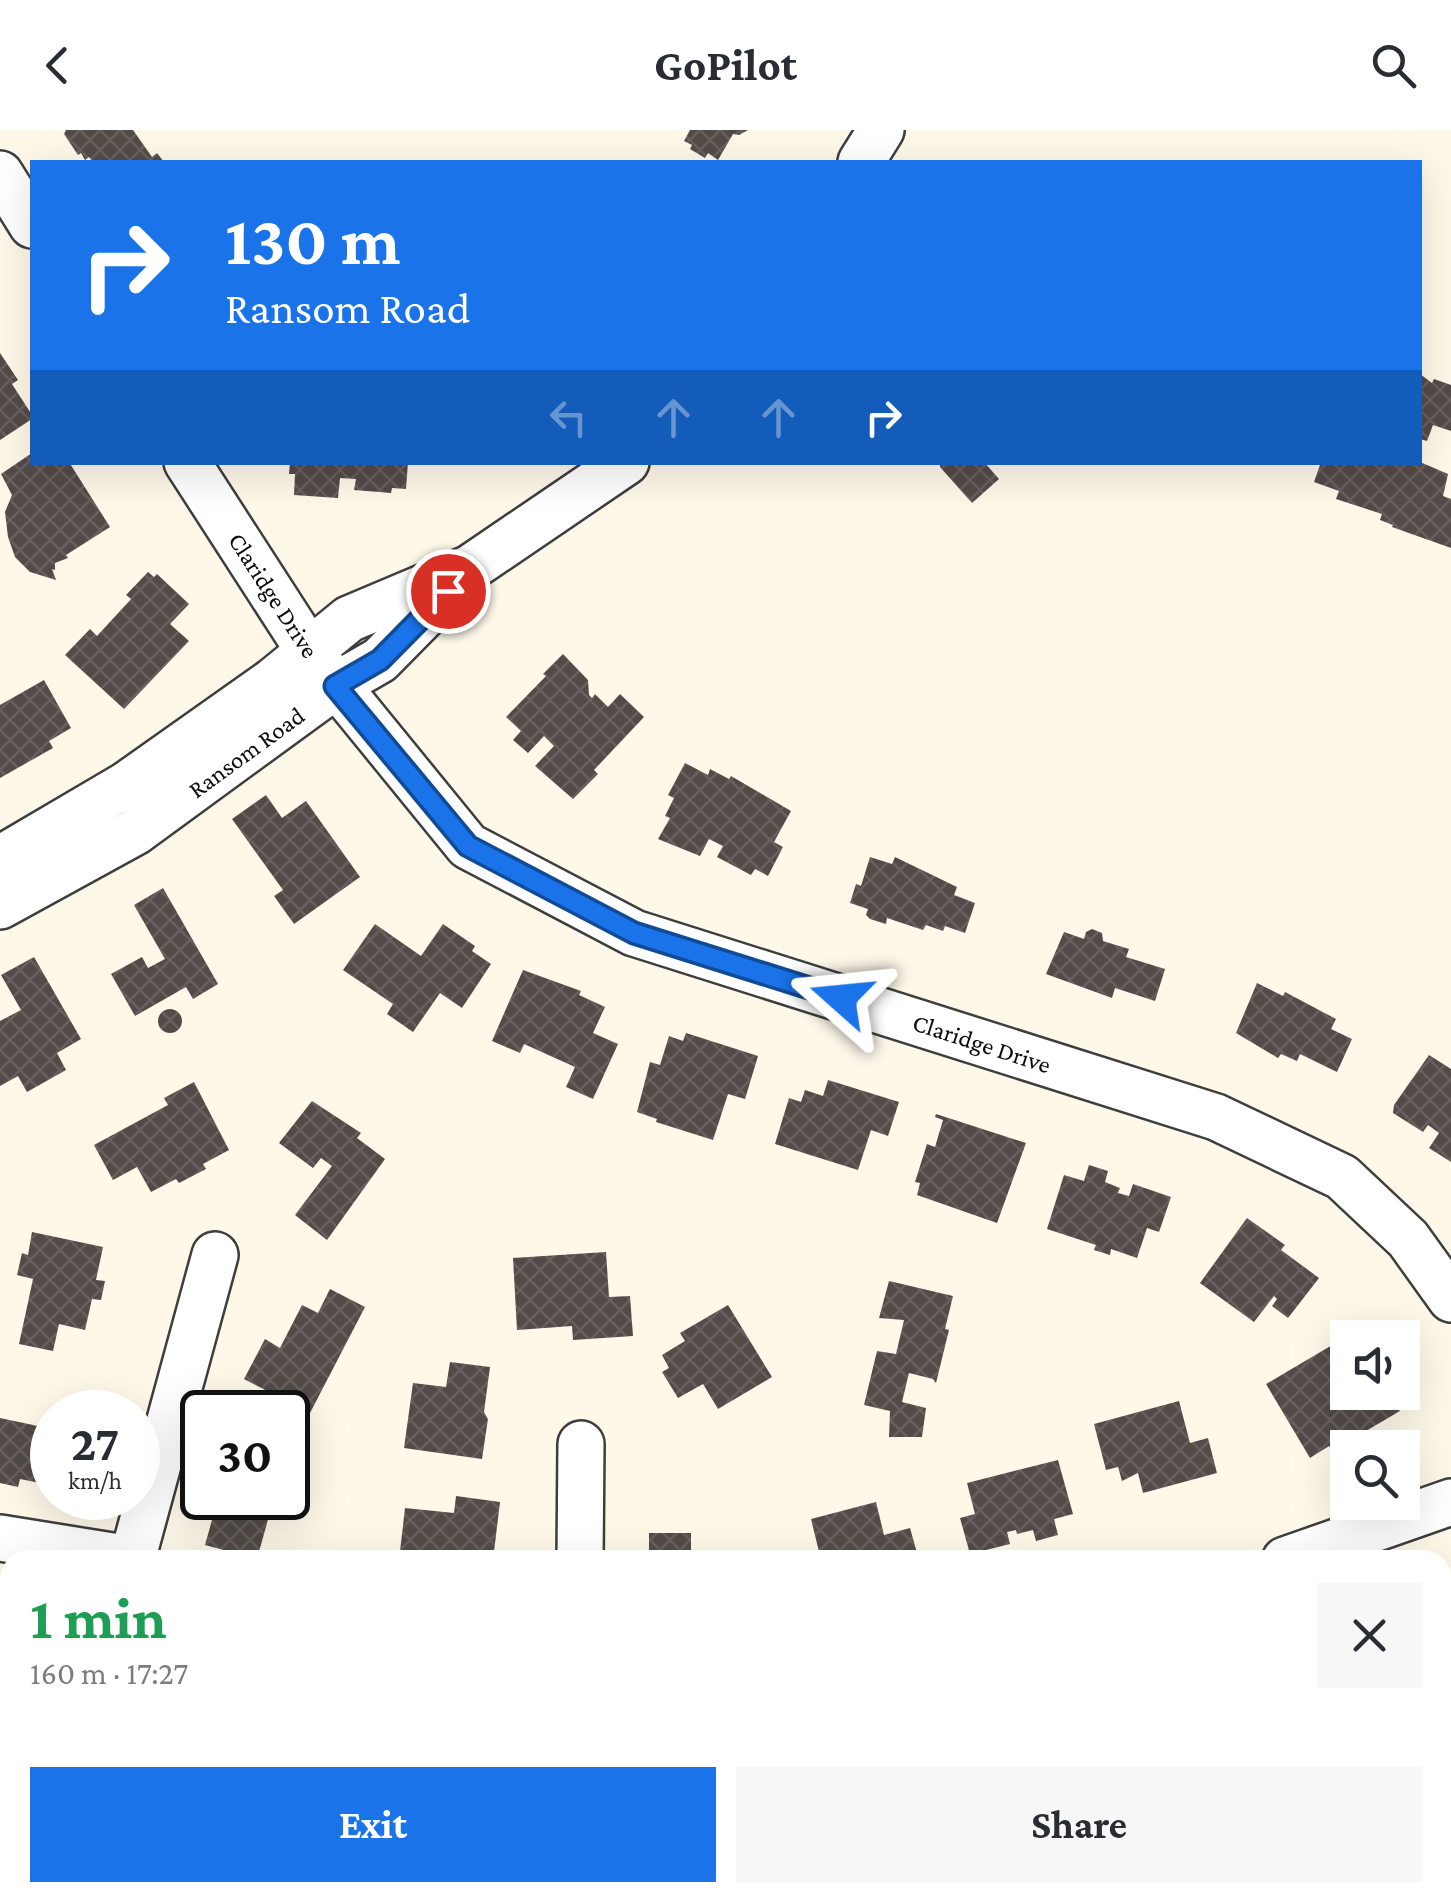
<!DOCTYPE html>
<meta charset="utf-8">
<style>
:root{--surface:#fff;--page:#f7f7f7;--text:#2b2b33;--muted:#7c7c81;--accent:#1a73e8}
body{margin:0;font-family:"Crimson Pro",serif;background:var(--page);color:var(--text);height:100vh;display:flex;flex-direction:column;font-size:38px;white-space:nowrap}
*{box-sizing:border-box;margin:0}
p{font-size:32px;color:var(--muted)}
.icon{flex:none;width:55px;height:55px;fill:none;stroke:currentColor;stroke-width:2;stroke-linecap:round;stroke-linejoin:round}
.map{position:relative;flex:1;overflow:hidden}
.drawer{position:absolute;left:0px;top:1420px;width:1452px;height:352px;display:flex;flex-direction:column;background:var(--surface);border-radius:30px 30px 0 0;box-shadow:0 10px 40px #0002}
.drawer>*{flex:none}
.hud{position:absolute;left:30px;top:30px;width:1392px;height:305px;border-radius:0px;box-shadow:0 10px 40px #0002;background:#1a73e8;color:#fff;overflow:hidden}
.controls{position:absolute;left:1330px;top:1190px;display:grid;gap:20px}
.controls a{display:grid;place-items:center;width:90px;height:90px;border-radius:0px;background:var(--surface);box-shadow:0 10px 40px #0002;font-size:50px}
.speed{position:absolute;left:30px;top:1260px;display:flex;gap:20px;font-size:50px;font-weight:700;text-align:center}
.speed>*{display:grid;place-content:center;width:130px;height:130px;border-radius:50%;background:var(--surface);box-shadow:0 10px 40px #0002;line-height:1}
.speed small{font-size:25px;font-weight:400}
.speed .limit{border:5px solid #111;border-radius:15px;background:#fff;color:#111}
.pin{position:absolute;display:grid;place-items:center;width:85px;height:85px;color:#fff;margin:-42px;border:5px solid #fff;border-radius:50%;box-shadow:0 2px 10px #0007}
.me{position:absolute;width:110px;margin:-55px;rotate:288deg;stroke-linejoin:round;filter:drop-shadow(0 0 8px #0008)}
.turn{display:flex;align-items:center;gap:35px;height:210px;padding:0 30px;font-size:45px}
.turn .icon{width:130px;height:130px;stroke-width:2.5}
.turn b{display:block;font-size:70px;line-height:85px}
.lanes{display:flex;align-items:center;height:95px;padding:0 30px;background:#0003;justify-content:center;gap:50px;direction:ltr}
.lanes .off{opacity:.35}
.round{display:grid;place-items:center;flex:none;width:105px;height:105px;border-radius:0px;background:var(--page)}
.overview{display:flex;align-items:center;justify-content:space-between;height:170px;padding:0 30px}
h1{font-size:60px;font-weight:700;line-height:75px;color:#1e9e55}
.action{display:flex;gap:20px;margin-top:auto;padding:20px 30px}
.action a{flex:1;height:115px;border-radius:0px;background:var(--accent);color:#fff;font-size:40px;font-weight:700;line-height:115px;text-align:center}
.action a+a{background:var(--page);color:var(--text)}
header{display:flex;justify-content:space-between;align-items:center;height:130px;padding:0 30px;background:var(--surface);font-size:45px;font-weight:700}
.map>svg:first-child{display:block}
</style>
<header><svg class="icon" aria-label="back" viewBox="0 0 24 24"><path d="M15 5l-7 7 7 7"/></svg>GoPilot<svg class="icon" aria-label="search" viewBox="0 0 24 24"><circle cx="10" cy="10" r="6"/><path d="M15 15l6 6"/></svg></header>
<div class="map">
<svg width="1451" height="1772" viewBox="0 0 1451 1772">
<defs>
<pattern id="building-cross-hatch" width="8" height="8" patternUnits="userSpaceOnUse" patternTransform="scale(2.5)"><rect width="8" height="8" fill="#524b48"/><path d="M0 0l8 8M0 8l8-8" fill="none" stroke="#66605e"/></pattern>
</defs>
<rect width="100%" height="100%" fill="#fef8e9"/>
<!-- building -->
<g fill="url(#building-cross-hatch)">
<polygon points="66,0 133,0 152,27 157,23 164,32 93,32 89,27 85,30 81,23 78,25 64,4"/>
<polygon points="690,0 748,0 739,5 733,4 718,30 708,23 705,28 690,19 692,15 684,11"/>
<polygon points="0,223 18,250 12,254 32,285 32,289 0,310"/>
<polygon points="1420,244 1432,253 1434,249 1451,255 1451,301 1433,295 1427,311 1420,309"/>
<polygon points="32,323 32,332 69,332 110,397 66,425 68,428 55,433 55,440 52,439 56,450 30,442 15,427 8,407 5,382 12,365 1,344"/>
<polygon points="290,332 408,332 406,359 392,358 391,363 354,360 356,349 340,348 338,368 294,365 295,344 289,344"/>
<polygon points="940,332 984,332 999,349 972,373 940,337"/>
<polygon points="1321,332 1420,332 1448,344 1443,366 1451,369 1451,418 1392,397 1393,395 1380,390 1382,384 1336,369 1339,361 1314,352"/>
<polygon points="148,442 154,447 157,444 189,474 170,494 189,511 124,579 65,525 90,499 97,506 131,469 126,465"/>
<polygon points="563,524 588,550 589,565 592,568 595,564 608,577 620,564 644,587 594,640 598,644 573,669 535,636 554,616 544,606 528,623 513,610 521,601 506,587 546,546 543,544"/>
<polygon points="44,550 71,598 49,611 53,618 0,648 0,575"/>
<polygon points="685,633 708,645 710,639 729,649 731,646 791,681 774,712 783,717 768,746 755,739 751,745 717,727 723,716 709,709 700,726 658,709 670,688 665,686 674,668 668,665"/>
<polygon points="266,665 282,688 306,671 360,747 294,794 274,766 283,760 232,689"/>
<polygon points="870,727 892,734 895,727 957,757 954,765 975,773 965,803 945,796 943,801 926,795 923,800 887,788 886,794 870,789 866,785 868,779 850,773 856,754 861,756"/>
<polygon points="163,758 218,854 193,869 186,857 135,886 111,844 142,827 148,838 165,829 134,775"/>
<polygon points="375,794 421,826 443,794 475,816 472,821 491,834 462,878 440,863 413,902 387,884 393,874 343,840"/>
<polygon points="1092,799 1102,803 1103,811 1129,819 1126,827 1165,839 1155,871 1115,858 1112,868 1046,844 1064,802 1084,809 1086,802"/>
<polygon points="34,827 81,909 57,923 66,940 27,962 18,946 0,956 0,891 21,880 1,845"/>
<polygon points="523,840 581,861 579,865 605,877 593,903 618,914 593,969 566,957 575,937 524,914 520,923 492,911"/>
<polygon points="1257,853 1283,866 1285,862 1336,889 1331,899 1352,909 1337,942 1300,924 1297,931 1281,924 1278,928 1236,903"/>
<circle cx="170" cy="891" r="12"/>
<polygon points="686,903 758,926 745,969 728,964 713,1010 656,992 657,989 637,982 650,932 660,935 669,906 683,911"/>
<polygon points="1429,925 1451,939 1451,1032 1429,1018 1439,1003 1428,995 1423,1002 1393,983 1394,975"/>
<polygon points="828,950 899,972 888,1006 871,1000 858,1040 775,1014 789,968 801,972 805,960 823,966"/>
<polygon points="194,952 229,1020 203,1034 206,1039 179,1053 176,1049 151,1062 137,1037 113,1050 94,1015 168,975 164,968"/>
<polygon points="312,971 361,1003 357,1008 385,1029 327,1110 295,1085 332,1036 321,1028 313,1038 279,1013"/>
<polygon points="936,984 1026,1013 997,1093 917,1065 920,1053 915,1052 927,1014 935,1017 943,990 935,987"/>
<polygon points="1089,1035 1108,1041 1105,1052 1120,1058 1118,1063 1129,1066 1133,1054 1171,1067 1159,1102 1147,1098 1137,1128 1111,1119 1110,1125 1094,1120 1096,1115 1047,1099 1064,1045 1084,1051"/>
<polygon points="1247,1088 1285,1115 1281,1120 1319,1148 1288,1188 1272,1176 1277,1169 1274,1166 1254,1192 1200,1153"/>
<polygon points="32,1102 103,1117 96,1150 105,1151 101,1170 92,1169 85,1200 59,1194 53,1221 19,1214 33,1149 17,1145 22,1123 28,1125"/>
<polygon points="606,1122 609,1167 630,1166 633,1206 573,1210 572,1196 517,1200 513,1128"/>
<polygon points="889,1151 953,1166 945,1199 949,1200 936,1253 933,1249 909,1243 902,1272 926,1278 922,1307 889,1307 890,1281 864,1275 877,1221 896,1224 904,1190 879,1188"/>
<polygon points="330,1159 365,1177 310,1283 244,1249 265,1209 280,1218 302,1175 318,1183"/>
<polygon points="728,1175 772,1247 718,1279 703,1254 678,1268 662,1242 669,1238 662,1225 685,1211 680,1203"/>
<polygon points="1339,1211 1348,1226 1348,1262 1389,1262 1400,1281 1332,1321 1329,1316 1310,1328 1266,1254"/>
<polygon points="450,1232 490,1237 484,1282 488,1289 482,1329 404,1318 413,1253 446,1257"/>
<polygon points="1179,1271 1190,1313 1208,1308 1217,1343 1143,1363 1138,1343 1122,1351 1118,1337 1106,1340 1094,1294"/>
<polygon points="0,1288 52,1299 52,1321 45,1354 20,1349 18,1357 0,1353"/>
<polygon points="1058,1330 1073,1384 1054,1389 1058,1405 1036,1411 1033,1400 1017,1404 1016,1400 1007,1402 1010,1414 970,1424 960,1388 975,1384 967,1353"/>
<polygon points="456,1366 500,1372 493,1430 399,1430 405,1378 454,1383"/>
<polygon points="208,1368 274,1368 257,1429 205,1415 212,1390 203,1388"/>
<polygon points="876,1372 884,1405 910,1398 919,1430 821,1430 811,1389"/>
<polygon points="649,1403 691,1403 691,1420 722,1420 722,1430 649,1430"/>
<polygon points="0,1742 10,1742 10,1762 30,1762 30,1772 0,1772"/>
<polygon points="99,1762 197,1762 182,1772 85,1772"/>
<polygon points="204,1762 263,1762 257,1772 198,1772"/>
<polygon points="622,1762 700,1762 699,1772 621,1772"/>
<polygon points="1094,1762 1146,1762 1148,1769 1157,1767 1158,1772 1096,1772"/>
<polygon points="1380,1762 1418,1762 1416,1772 1378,1772"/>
</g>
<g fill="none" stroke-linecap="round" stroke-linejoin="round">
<defs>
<g id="minor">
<polyline points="861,32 881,0"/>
<polyline points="0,44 32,95"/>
<polyline points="187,332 309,521 468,716 634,803 1216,987 1342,1047 1408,1109 1451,1169"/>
<polyline points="0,729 126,655 273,551 349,489 470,438 626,332"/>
<polyline points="0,776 135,702 335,556 380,530 455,454"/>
<polyline points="0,1408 137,1430"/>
<polyline points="132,1430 215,1125"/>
<polyline points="580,1430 581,1314"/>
<polyline points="1285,1430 1451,1372"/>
<polyline points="1009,1762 1012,1772"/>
</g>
</defs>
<!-- minor casing -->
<use href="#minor" stroke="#3e3e3e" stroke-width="50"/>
<!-- minor -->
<use href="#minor" stroke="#fff" stroke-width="45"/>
</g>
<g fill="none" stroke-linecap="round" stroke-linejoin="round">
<defs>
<polyline id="route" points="448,461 380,530 335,556 468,716 634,803 841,868"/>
</defs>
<!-- route casing -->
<use href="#route" stroke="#114b97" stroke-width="25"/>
<!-- route -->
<use href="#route" stroke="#1a73e8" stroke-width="18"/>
</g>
<g text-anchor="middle" stroke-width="10" stroke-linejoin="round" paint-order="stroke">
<!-- street labels -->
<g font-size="25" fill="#0b0b0b" stroke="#fff">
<text transform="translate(274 465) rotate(57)" y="9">Claridge Drive</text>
<text transform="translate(246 622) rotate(-36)" y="9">Ransom Road</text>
<text transform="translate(982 913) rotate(18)" y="9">Claridge Drive</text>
</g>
</g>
</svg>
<div class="controls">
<a><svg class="icon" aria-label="sound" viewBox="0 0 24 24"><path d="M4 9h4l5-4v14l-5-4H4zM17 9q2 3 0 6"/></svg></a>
<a><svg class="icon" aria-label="search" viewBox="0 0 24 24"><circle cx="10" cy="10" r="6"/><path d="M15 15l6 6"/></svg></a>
</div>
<div class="speed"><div>27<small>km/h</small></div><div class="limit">30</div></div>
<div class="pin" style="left:448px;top:461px;background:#d93025"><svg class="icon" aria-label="arrive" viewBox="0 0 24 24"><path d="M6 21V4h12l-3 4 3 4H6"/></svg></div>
<svg class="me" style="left:841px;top:868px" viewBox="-20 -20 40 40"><path d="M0-17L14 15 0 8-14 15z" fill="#1a73e8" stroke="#fff" stroke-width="4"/></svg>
<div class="hud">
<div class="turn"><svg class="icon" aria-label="right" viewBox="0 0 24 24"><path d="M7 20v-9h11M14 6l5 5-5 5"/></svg><div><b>130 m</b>Ransom Road</div></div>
<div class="lanes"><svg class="icon off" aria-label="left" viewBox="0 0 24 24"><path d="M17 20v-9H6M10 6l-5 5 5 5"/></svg><svg class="icon off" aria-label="ahead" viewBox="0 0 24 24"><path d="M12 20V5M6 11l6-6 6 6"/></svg><svg class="icon off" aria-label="ahead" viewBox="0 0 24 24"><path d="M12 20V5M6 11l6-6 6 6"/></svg><svg class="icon" aria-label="right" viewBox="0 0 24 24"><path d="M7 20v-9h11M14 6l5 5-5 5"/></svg></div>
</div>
<section class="drawer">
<div class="overview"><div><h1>1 min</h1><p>160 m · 17:27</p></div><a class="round"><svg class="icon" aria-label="close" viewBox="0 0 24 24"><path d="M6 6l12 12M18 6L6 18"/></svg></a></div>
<div class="action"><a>Exit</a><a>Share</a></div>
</section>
</div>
